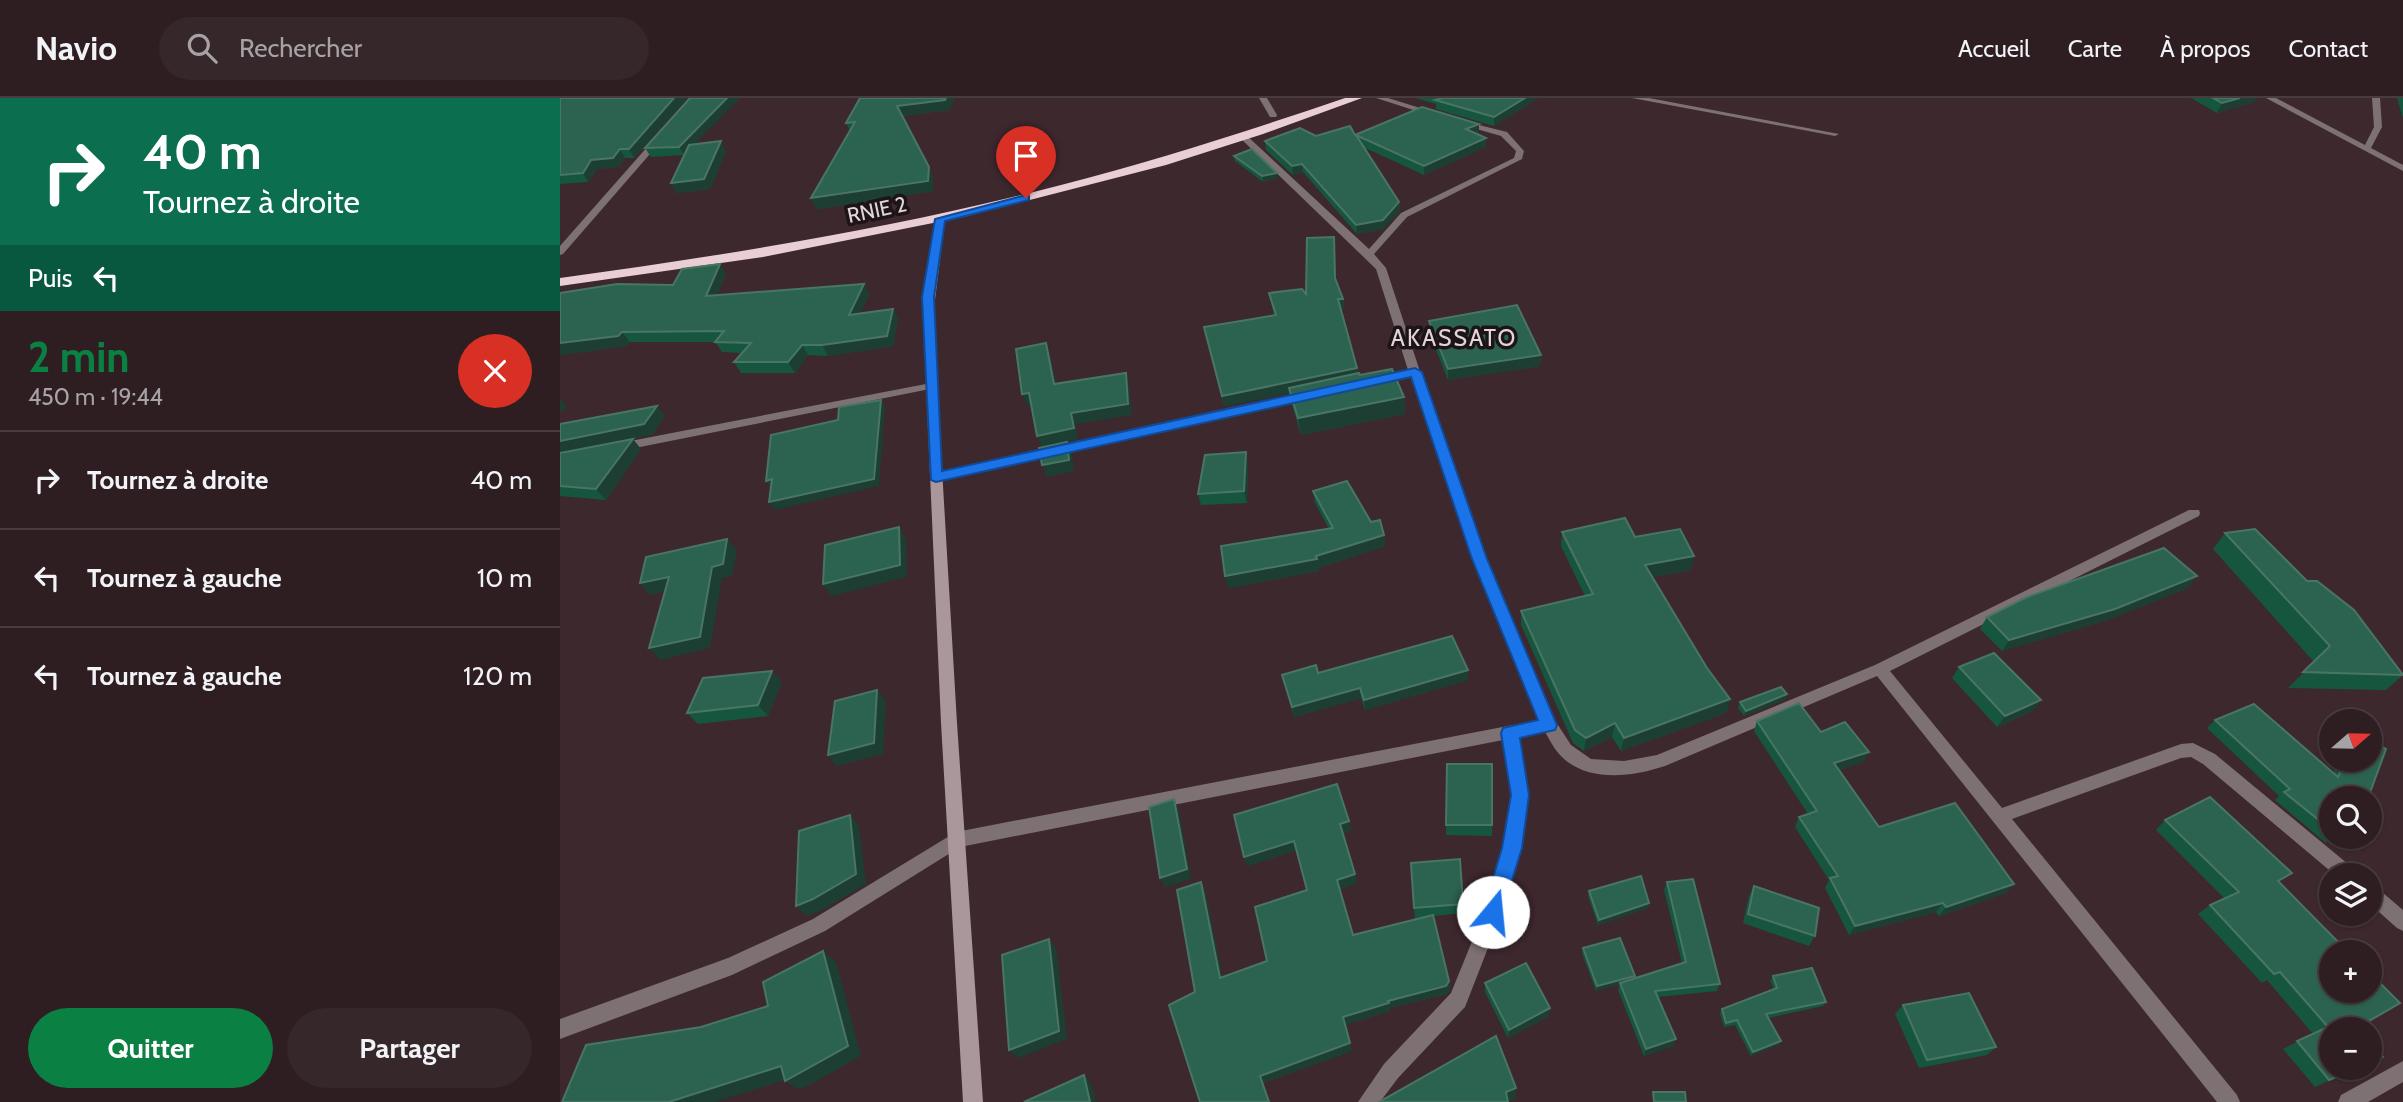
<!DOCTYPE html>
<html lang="fr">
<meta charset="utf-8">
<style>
:root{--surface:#2e1e22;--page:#36272a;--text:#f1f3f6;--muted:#a7a2a5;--line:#493c40;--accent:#0b8043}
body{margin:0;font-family:Cabin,sans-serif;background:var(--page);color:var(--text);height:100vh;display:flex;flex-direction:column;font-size:26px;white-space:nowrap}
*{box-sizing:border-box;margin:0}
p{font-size:23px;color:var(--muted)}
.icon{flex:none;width:38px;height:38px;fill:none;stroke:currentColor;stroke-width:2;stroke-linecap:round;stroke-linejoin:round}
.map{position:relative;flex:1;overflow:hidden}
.sheet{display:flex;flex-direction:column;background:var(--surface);width:560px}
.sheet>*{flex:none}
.guide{background:#0b6e4f;color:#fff;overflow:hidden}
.needle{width:46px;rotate:70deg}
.buttons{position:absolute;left:1759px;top:611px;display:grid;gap:14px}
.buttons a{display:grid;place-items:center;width:63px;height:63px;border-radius:50%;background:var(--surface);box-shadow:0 2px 5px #0004,0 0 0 2px var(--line);font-size:35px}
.pin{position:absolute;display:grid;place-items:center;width:60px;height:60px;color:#fff;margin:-72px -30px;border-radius:50% 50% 50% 0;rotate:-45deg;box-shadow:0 0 7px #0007}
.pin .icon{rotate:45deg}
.me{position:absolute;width:77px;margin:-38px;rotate:17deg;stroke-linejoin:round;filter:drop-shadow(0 0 5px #0008)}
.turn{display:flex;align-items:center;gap:24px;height:147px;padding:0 28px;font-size:32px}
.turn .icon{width:91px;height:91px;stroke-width:2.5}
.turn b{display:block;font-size:49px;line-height:60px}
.then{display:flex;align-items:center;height:66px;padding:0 28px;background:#0003;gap:14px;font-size:26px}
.round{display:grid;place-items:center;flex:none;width:74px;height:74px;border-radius:37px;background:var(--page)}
.head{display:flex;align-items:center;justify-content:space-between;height:119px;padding:0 28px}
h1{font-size:42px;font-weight:700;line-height:52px;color:var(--accent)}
.action{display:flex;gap:14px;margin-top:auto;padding:14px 28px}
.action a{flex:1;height:80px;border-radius:42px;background:var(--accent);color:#fff;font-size:28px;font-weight:700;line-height:80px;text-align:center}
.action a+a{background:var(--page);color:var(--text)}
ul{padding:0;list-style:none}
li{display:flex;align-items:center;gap:21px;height:98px;padding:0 28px;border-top:2px solid var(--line)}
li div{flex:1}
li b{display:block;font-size:26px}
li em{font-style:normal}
header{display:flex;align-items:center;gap:42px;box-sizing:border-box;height:98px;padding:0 35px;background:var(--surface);border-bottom:2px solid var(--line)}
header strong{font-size:33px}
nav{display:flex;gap:38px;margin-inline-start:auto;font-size:24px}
.search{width:490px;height:63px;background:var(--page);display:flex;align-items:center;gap:18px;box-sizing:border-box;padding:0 24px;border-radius:38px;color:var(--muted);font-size:26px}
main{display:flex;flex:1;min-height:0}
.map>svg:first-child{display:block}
</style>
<header>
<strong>Navio</strong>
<div class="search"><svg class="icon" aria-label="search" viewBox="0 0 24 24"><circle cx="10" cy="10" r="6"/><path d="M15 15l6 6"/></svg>Rechercher</div>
<nav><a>Accueil</a><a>Carte</a><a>À propos</a><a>Contact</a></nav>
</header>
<main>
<section class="sheet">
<div class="guide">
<div class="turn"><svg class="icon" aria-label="right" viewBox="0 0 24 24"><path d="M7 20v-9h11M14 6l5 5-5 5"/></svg><div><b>40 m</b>Tournez à droite</div></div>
<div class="then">Puis<svg class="icon" aria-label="left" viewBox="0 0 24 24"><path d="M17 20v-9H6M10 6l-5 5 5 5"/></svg></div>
</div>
<div class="head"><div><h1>2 min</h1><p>450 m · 19:44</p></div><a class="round" style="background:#d93025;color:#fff"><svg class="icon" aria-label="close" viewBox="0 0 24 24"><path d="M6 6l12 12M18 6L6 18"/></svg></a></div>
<ul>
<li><svg class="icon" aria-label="right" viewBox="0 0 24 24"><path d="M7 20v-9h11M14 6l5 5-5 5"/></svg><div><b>Tournez à droite</b></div><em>40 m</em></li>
<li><svg class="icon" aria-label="left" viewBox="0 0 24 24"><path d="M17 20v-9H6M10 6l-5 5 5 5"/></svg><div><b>Tournez à gauche</b></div><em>10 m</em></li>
<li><svg class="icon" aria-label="left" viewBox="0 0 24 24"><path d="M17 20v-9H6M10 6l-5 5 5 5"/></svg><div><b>Tournez à gauche</b></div><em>120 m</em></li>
</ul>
<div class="action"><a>Quitter</a><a>Partager</a></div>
</section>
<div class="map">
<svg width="1843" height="1004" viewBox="0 0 1843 1004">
<rect width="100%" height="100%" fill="#3d282e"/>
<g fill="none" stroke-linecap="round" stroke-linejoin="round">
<!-- street -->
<g fill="#7d7174" fill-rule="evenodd">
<polygon points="699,0 707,0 717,17 716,19 710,19"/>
<polygon points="816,0 828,0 876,15 869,17"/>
<polygon points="1072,0 1089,0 1279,36 1275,38"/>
<polygon points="1706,0 1716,0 1805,47 1814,29 1812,0 1820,0 1822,29 1811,50 1843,67 1843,73"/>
<path d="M899 22 947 34 964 53 962 61 847 119 814 156 826 170 873 313 927 461 996 624 1011 647 1031 661 1064 663 1097 657 1315 567 1629 412H1639L1640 415 1639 418 1330 573 1442 710 1621 646 1633 645 1655 656 1794 771 1797 777H1775L1643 666 1631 659 1621 660 1452 721 1677 997 1680 1004H1657L1317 578 1105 668C1072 679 1026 685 1000 657 994 651 990 642 985 634L959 639 968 697 961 750 942 814 905 909 838 980 820 1004H798L824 966 891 895 924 814 943 750 952 697 943 642 400 749 265 833 172 877 0 941V921L168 860 253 821 396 734 979 622 913 461 850 278 819 285 813 282 815 280 848 272 816 171 678 38 685 36 809 151 841 115 954 60 956 53 941 38 899 26Z"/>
<polygon points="96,39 103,41 3,156 0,157 0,148"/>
<polygon points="371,285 377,288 375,290 60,353 54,349 60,345"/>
<polygon points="748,294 754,297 752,299 376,383 370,379 376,375"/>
<polygon points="1810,787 1816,789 1843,812 1843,833 1837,830 1810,806"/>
<polygon points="1843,963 1843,984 1808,1004 1778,1004 1781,997"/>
</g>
<!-- secondary -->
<polygon fill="#a9979c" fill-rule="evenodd" points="380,118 385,121 373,218 397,625 423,1004 403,1004 381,625 363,218 375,121"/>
<!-- highway -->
<path fill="#eaced6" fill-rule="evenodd" d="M785 0H802L703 36 606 67 403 119 203 159 0 188V180C168 157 336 130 501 87 597 62 691 32 785 0Z"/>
</g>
<!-- wall -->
<g fill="#16563f">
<polygon points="0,0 127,0 74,60 65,60 59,69 37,71 28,84 0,86"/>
<polygon points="300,0 389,12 342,18 373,79 373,93 257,111 251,100 290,33 286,25"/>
<polygon points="855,0 978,0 934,28 876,11 876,6"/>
<polygon points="1631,0 1696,0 1694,4 1657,15"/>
<polygon points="1837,0 1843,0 1843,20"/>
<polygon points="919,34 916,36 926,49 864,77 803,49 839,104 840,113 823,131 797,136 743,74 733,77 706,52 705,43 756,38"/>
<polygon points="135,46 166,53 150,91 117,95 111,85 124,57 91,59 85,50"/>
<polygon points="674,58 718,80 703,84 675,63"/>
<polygon points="775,149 776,183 783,201 784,211 781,211 798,275 844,299 845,316 741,337 732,307 729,295 664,308 644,229 714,217 709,195 746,196"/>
<polygon points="166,176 157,197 304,186 309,197 300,215 333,211 338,221 333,248 268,258 248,257 235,275 181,275 174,264 182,255 162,254 155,244 70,244 66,248 0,257 113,187"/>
<polygon points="869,223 981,257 980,268 888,282 869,234"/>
<polygon points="81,351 46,402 0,398 0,355"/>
<polygon points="688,366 687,405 641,407 638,396"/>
<polygon points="753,393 811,424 824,437 825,448 758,470 759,473 668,490 769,431 755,405"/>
<polygon points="1002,434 1075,439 1131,472 1093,479 1147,570 1170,601 1166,615 1061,653 1052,639 1024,653 1013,645 961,527 961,513 1025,498 1001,448"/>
<polygon points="1665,435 1747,483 1843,577 1826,592 1728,590 1754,564 1653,451"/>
<polygon points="1628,490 1547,522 1442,553 1420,531 1427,519"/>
<polygon points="1399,569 1473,613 1437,629 1392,580"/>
<polygon points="758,575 908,582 805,612 801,600 734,619 725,587"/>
<polygon points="222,584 208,618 138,626 127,615"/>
<polygon points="1227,596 1224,602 1184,618 1178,610 1180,604"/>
<polygon points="1655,622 1773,675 1779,662 1810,662 1771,700 1771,738 1781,738 1766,745 1715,702 1719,698 1647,630"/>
<polygon points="1197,623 1261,634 1309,654 1303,664 1279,672 1319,729 1454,786 1446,795 1379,818 1376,814 1289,837 1265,790 1269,782 1235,729 1239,719 1248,716 1194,633"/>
<polygon points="932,666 932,738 886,737 886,727"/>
<polygon points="1605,722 1719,785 1797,930 1771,970 1800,970 1755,989 1723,951 1753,936 1707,882 1702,885 1638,816 1650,807 1664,800 1596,732"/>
<polygon points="789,723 791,732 783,735 797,785 780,791 793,837 866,819 855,820 854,810 903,806 904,815 873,818 890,891 887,896 830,910 830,913 785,927 792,953 703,985 710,1004 640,1004 635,894 641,784 645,793 662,879 707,863 747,792 737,752 687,768"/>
<polygon points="1107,784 1160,886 1157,893 1098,899 1116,941 1113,948 1084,958 1058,892 1060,886 1036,893 1022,855 1023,850 1075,880 1122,865 1104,792"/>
<polygon points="1194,788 1255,838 1249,848 1183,825 1189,798"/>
<polygon points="1029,793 1088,810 1038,827 1028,798"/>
<polygon points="1213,878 1266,904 1263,908 1208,920 1221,943 1218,947 1191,958 1175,927 1164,929 1160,916 1162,911 1214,891 1210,883"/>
<polygon points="925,885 989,918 948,940 925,894"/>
<polygon points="1343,907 1436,949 1427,957 1359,970 1335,916"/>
</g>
<!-- shaded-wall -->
<g fill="#1d3e32">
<polygon points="114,0 127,0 74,60 69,51"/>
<polygon points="167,0 180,0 124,57 119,49"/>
<polygon points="386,0 395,0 389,12 341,18 337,8"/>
<polygon points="965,0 978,0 934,28 934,19"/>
<polygon points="1680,0 1696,0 1694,4 1657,15 1662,5"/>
<polygon points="919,26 919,34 906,40 906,31"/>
<polygon points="926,40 926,49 864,77 864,68"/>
<polygon points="161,43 166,53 150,91 117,95 111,85"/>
<polygon points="60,51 65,60 59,69 37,71 28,84 23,75 31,62"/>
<polygon points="742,66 743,74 733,77 732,68"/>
<polygon points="369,69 373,79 373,93 257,111 251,100"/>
<polygon points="717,75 718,80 703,84 702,78"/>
<polygon points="839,104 840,113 823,131 797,136 796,127"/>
<polygon points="774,139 775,149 776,190 775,180"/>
<polygon points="160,166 166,176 152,208 146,198"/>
<polygon points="304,186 309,197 294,227 289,217"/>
<polygon points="778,201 783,201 784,211 780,211"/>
<polygon points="333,211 338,221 333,248 268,258 262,247"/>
<polygon points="62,234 70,244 66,248 0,257 0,245"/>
<polygon points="486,245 490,256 498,297 494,286"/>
<polygon points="242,247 248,257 235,275 228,264"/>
<polygon points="981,257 980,268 888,282 888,271"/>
<polygon points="797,270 798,280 729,290 729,295 664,308 662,298"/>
<polygon points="566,275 569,286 572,317 515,326 518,341 482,349 477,338"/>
<polygon points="469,295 473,306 467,307 462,296"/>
<polygon points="844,299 845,316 741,337 738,320"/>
<polygon points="0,301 7,309 0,315"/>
<polygon points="321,302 325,309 319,388 215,412 209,404"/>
<polygon points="97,308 105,318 92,337 0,355 0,343"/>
<polygon points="73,341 81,351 46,402 36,391"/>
<polygon points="507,344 512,356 514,373 487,379 482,367"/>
<polygon points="686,354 688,366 687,405 684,393"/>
<polygon points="212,381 211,390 206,383"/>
<polygon points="339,429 346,441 347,479 272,498 263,486"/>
<polygon points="824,437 825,448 758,470 759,473 668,490 665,478 756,458"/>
<polygon points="167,441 177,452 172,478 162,480 150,550 100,562 89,550 152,469"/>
<polygon points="1134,458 1131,472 1083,481 1085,467"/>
<polygon points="1637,478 1628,490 1547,522 1442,553 1449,542"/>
<polygon points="109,479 119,490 90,497 80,485"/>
<polygon points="908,572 908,582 805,612 804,602"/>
<polygon points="212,573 222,584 208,618 198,607"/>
<polygon points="800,590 801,600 734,619 732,609"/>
<polygon points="317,592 326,603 323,656 277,668 268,657"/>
<polygon points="1227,596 1224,602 1184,618 1186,613"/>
<polygon points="1170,601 1166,615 1061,653 1064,640"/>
<polygon points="1481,602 1473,613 1437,629 1445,618"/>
<polygon points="1055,625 1052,639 1024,653 1026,640"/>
<polygon points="1309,654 1303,664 1269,675 1274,665"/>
<polygon points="614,701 619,712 631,781 605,789 600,780"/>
<polygon points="290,717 299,728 306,786 264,811 247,818 236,808"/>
<polygon points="789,723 791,732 782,735 780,726"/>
<polygon points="1774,738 1781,738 1766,745"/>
<polygon points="734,743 737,752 687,768 684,759"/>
<polygon points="795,776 797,785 779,791 777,782"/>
<polygon points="641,784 645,793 664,888 660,880"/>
<polygon points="1454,786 1446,795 1379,818 1386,809"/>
<polygon points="1089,805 1088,810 1038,827 1039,822"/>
<polygon points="1383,805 1376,814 1289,837 1295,828"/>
<polygon points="489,841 496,850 507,941 458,960 449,952"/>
<polygon points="263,853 276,864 301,958 240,992 225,983 228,981 155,1004 109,1004 221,968"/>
<polygon points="1075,878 1074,882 1036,893 1037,888"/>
<polygon points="889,883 890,891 887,896 830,910 830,913 785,927 792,953 703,985 710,1004 709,1004 700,978 783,919 828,903"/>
<polygon points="990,910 989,918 948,940 949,932"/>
<polygon points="1116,941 1113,948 1084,958 1086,951"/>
<polygon points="1221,943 1218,947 1191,958 1193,954"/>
<polygon points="1798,970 1800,970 1755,989 1769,982"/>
<polygon points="524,977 531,985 536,1004 530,1004"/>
<polygon points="956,990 955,1001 947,1004 946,994"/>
</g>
<!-- building -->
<g fill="#2c6350" stroke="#497565" stroke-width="2">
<polygon points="0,0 114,0 69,51 60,51 53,60 31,62 23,75 0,77"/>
<polygon points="130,0 167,0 119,49 85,50"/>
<polygon points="300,0 386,0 385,2 337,8 369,69 368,83 251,100 295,24 286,25"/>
<polygon points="882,0 965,0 934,19 875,2"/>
<polygon points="1653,0 1680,0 1662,5"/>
<polygon points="862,9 919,26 906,31 926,40 864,68 796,37 839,104 823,122 796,127 742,66 732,68 705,43 740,30 756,38 790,28 795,37"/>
<polygon points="161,43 144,81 111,85 129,47"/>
<polygon points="692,51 717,75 702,78 674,58"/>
<polygon points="774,139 775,180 783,201 778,201 797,270 662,298 644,229 716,217 709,195 742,191 746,196 747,140"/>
<polygon points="160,166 146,198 304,186 289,217 333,211 327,238 262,247 242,247 228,264 174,264 191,245 155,244 164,233 62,234 58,238 0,245 0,195 57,186 113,187 122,171"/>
<polygon points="957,207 981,257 888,271 869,223"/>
<polygon points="486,245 494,286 566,275 568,306 511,315 514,330 477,338 469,295 462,296 456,251"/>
<polygon points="832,271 844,299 738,320 729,290 799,275 800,277"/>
<polygon points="321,302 314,381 209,404 212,381 206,383 211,337 278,322 279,309"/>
<polygon points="97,308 84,326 0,343 0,326"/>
<polygon points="73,341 36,391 0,388 0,355"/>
<polygon points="507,344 509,362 482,367 479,350"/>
<polygon points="686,354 684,393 638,396 645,357"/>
<polygon points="787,383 811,424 820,422 824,437 756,458 757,461 665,478 661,448 773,430 753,393"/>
<polygon points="1065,420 1075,439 1120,431 1134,458 1085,467 1147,570 1170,601 1064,640 1055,625 1026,640 1015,632 961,513 1033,496 1002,434"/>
<polygon points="339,429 340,467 263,486 265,447"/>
<polygon points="1695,431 1747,483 1757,483 1794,512 1843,577 1743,574 1770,548 1665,435"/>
<polygon points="167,441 163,466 152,469 140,539 89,550 109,479 80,485 86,459"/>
<polygon points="1604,450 1637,478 1555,511 1449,542 1427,519 1467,499"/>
<polygon points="892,538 908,572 804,602 800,590 732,609 722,577 756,567 758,575"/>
<polygon points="1434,555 1481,602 1445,618 1399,569"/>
<polygon points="212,573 198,607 127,615 143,580"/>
<polygon points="1221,589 1227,596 1186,613 1180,604"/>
<polygon points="317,592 314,645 268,657 275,603"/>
<polygon points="1239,605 1261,634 1285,624 1309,654 1274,665 1319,729 1395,705 1454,786 1386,809 1383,805 1295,828 1270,780 1278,778 1239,719 1257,713 1197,623"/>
<polygon points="1694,606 1778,679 1785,662 1810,662 1810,642 1826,651 1808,700 1771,700 1771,732 1724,694 1730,691 1655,622"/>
<polygon points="887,666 932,666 932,727 886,727"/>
<polygon points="777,686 789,723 780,726 795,776 777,782 793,837 873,817 889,883 886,888 828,903 829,905 783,919 790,945 700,978 709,1004 640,1004 609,907 635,894 617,792 641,784 660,880 707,863 695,809 747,792 734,743 684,759 674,717"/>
<polygon points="1650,699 1732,775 1718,783 1788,854 1771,854 1771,892 1810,892 1810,875 1840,905 1797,930 1798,931 1771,931 1771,970 1798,970 1769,982 1737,943 1768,929 1720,874 1714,876 1650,807 1679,794 1605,722"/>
<polygon points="614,701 627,771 600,780 589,709"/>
<polygon points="290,717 296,776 253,801 236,808 239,733"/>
<polygon points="900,761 903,806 854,810 851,765"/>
<polygon points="1081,778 1089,805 1039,822 1029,793"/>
<polygon points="1133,781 1160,886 1095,893 1116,941 1086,951 1060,885 1126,864 1107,784"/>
<polygon points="1194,788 1259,810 1255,838 1188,816"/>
<polygon points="1060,840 1075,878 1037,888 1023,850"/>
<polygon points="489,841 499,933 449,952 442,857"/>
<polygon points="263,853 288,948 225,983 221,968 109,1004 2,1004 26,947 141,929 208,908 203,884"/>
<polygon points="966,865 990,910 949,932 925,885"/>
<polygon points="1252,870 1266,904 1206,916 1221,943 1193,954 1177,922 1166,925 1162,911 1217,890 1213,878"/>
<polygon points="1409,895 1436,949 1367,962 1343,907"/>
<polygon points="936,938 956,990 946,994 948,1004 819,1004"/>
<polygon points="1810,944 1823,959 1810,965"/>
<polygon points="524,977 530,1004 464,1004"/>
<polygon points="1093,994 1125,994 1126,1004 1094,1004"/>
</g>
<!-- route -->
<polygon fill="#1a73e8" stroke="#114b97" stroke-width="2" points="466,97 469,98 469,102 385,123 374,199 382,373 855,270 862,274 927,461 997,627 995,632 960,640 969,697 962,750 940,821 933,824 926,821 923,814 942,750 951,697 941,635 943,630 978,622 912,461 851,279 376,384 371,382 362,199 375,121"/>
<g text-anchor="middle" stroke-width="7" stroke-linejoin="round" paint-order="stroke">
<!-- far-street labels -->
<g font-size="21" fill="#e2d4d8" stroke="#1d1417">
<text transform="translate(317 112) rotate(-12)" y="7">RNIE 2</text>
</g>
<!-- far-quarter labels -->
<g font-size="23" letter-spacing="2" fill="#e2d4d8" stroke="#1d1417">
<text x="894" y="248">AKASSATO</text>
</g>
</g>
</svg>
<div class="buttons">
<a><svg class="needle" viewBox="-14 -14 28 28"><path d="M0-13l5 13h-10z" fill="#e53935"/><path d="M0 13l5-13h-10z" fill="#a7a2a5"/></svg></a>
<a><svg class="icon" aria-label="search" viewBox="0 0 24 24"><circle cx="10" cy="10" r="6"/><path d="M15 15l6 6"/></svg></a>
<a><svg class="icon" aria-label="layers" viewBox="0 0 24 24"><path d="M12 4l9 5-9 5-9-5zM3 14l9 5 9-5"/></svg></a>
<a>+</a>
<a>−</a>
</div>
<div class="pin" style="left:466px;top:100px;background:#d93025"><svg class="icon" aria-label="arrive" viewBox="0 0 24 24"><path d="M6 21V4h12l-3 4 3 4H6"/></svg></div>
<svg class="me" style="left:933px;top:814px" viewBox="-20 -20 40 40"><circle r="19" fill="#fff"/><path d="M0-13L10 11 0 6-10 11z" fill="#1a73e8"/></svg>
</div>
</main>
